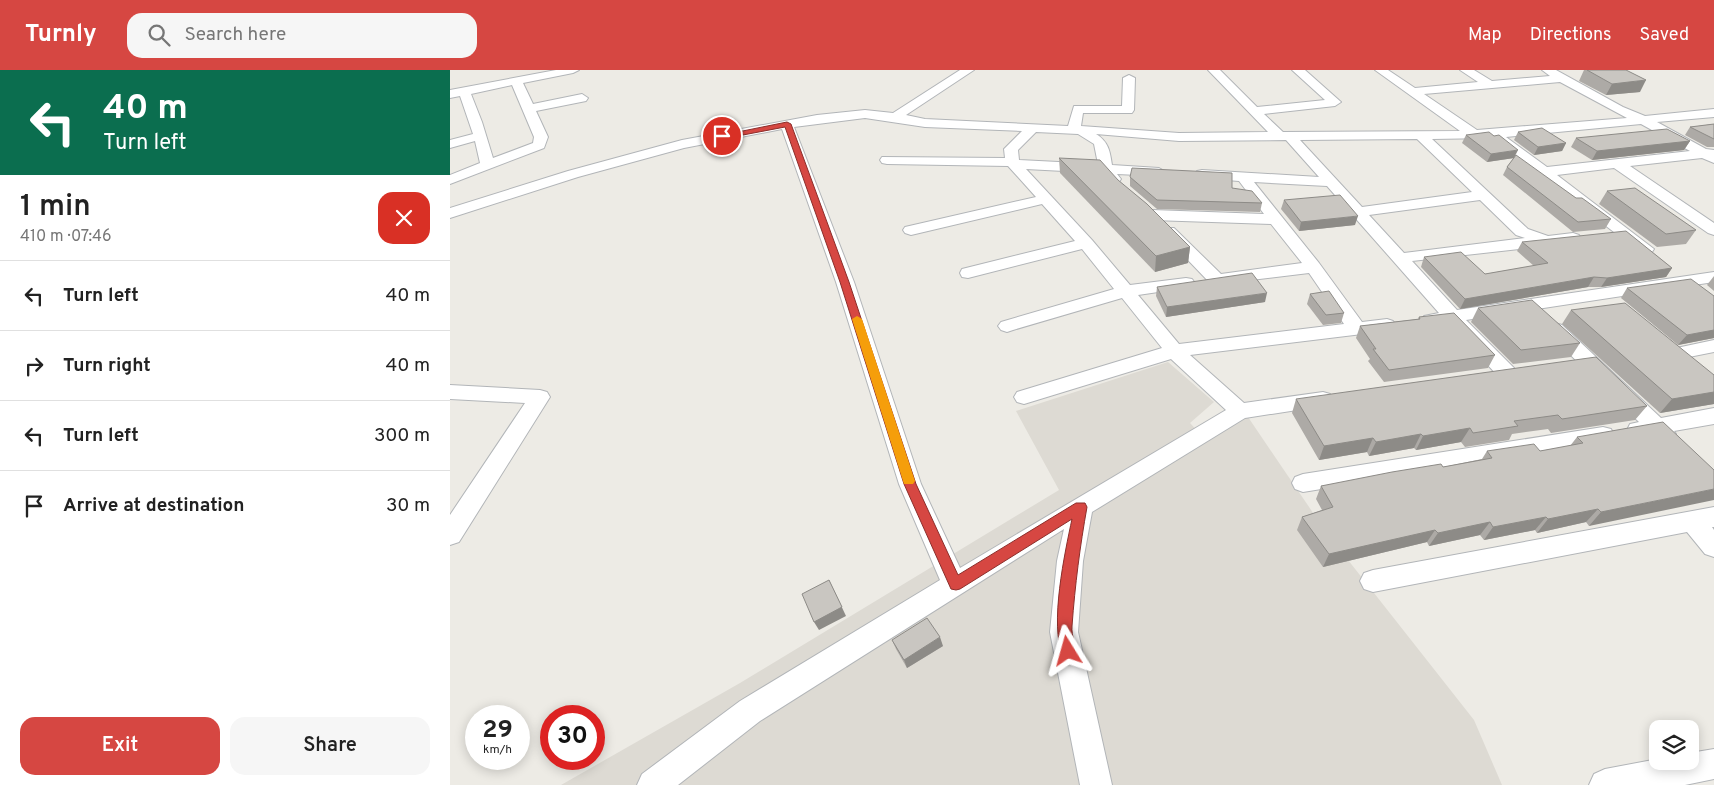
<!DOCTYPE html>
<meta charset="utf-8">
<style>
:root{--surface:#fff;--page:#f6f6f6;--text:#222;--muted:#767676;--line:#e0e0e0;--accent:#d64742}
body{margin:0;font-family:Overpass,sans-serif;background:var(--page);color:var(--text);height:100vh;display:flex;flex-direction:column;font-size:19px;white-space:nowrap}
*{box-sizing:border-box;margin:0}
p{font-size:16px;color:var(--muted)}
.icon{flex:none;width:28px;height:28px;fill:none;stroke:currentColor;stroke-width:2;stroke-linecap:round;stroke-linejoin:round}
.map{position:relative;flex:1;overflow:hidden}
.details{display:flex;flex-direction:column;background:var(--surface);width:450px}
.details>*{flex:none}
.guide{background:#0b6e4f;color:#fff;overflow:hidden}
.tools{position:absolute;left:1199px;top:650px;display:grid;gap:10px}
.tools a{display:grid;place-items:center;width:50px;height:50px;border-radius:10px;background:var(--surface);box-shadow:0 2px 12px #0003;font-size:25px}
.speed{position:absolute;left:15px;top:635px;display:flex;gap:10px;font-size:25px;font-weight:700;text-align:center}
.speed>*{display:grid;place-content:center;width:65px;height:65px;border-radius:50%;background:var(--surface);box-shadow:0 2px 12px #0003;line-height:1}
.speed small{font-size:12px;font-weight:400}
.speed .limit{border:8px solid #d22;background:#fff;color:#111}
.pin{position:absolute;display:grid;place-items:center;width:42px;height:42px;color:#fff;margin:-21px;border:2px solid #fff;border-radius:50%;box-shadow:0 1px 5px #0007}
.me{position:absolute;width:55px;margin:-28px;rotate:352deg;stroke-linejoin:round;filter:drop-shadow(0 0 4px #0008)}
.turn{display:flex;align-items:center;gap:18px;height:105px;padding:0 20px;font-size:22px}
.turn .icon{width:65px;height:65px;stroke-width:2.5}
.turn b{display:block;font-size:35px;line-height:42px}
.round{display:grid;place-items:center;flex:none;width:52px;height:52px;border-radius:15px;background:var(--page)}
.summary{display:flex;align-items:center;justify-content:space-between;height:85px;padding:0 20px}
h1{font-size:30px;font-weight:600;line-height:38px}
.primary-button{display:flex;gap:10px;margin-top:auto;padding:10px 20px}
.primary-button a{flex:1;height:58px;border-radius:15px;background:var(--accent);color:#fff;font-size:20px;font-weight:600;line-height:58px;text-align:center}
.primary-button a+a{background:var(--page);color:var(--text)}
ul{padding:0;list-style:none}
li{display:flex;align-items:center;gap:15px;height:70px;padding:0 20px;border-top:1px solid var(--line)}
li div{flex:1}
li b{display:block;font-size:19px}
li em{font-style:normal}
header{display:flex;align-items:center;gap:30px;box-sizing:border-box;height:70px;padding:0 25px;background:var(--accent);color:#fff}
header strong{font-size:24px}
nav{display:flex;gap:28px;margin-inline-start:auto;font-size:18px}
.search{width:350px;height:45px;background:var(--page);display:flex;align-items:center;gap:12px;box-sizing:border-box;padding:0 18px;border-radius:15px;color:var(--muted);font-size:19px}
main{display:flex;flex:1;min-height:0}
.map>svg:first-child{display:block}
</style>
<header>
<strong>Turnly</strong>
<div class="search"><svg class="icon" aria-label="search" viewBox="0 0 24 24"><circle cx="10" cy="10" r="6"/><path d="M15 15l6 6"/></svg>Search here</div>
<nav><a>Map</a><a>Directions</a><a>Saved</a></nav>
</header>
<main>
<section class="details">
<div class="guide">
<div class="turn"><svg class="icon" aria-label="left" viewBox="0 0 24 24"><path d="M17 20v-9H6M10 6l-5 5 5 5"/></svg><div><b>40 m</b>Turn left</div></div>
</div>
<div class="summary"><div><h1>1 min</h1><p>410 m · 07:46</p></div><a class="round" style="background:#d93025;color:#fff"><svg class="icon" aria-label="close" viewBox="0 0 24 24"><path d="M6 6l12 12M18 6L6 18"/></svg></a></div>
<ul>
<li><svg class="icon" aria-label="left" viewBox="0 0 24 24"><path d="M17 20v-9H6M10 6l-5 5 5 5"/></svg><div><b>Turn left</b></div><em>40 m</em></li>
<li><svg class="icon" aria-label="right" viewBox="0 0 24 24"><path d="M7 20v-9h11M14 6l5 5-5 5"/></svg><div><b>Turn right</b></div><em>40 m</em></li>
<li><svg class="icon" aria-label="left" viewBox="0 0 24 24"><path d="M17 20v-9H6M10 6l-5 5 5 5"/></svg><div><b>Turn left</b></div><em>300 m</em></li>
<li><svg class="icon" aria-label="arrive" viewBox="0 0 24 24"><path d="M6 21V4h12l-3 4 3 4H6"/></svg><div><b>Arrive at destination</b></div><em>30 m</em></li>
</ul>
<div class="primary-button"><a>Exit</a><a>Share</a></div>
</section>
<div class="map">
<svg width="1264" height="715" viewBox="0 0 1264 715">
<rect width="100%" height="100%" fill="#edebe5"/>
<!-- education -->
<polygon fill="#dddad3" points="718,292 764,332 740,353 754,368 798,347 876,462 1024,650 1052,715 111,715 290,613 609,420 566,341"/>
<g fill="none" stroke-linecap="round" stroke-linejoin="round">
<defs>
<g id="street">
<path d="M106 0H129L123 3 73 13 83 34 132 24 138 28 136 31 86 41 98 67 94 78 0 114V105L30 93 25 71 0 78V70L23 64 10 26 0 28V20ZM62 15 84 67 83 73 43 88 32 52 21 24Z"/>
<path d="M510 0H524L456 45 475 49 618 56 624 36H672L673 8 679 5 685 8 684 40 682 43H633L631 56 729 63 818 62 758 0H770L807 37 875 30 842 0H855L891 32 885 36 814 44 833 62 1010 61 925 0H938L965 18 1028 12 1010 0H1024L1042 11 1100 6 1092 0H1106L1173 37 1195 46 1264 39V47L1207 52 1256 79 1264 80V93L1252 88 1180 96 1264 153V165L1258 163 1164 98 1107 105 1204 179 1202 182H1190L1041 68 982 69 1078 159 1098 166 1123 163 1129 165 1131 168 1129 171 1123 173 962 191 1007 240 1264 202V212L1016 250 1064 298 1067 303 1064 308 1057 310 1050 308 998 253 980 256 974 254 971 250 974 246 989 243 877 116 804 112 869 193 912 252 937 249 943 251 946 255 943 259 937 261 740 285 794 333 873 322 880 324 883 329 880 334 873 336 795 348 642 442 633 491 628 562 662 715H630L600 562 607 491 614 459 310 651 228 715H187L192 704 290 631 490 510 449 414 386 212 332 59 234 78 128 107 0 148V138L118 101 232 70 367 45 415 40 443 43ZM1110 12 1177 48 1027 60 974 24ZM415 48 475 57 572 61 554 79 555 88 432 87 430 90 432 93 437 94 558 96 586 127 455 157 453 160 455 163 461 165 592 134 625 171 512 199 510 203 512 207 518 208 632 179 664 219 551 252 548 256 551 260 557 262 563 260 672 228 712 278 567 322 564 327 567 332 574 334 721 289 776 340 510 498 471 414 404 212 344 57ZM1191 54 1240 81 1097 97 1056 67ZM586 62 628 64 644 74 648 94 569 90 568 80ZM646 64 729 71 836 70 869 107 752 100 747 101 745 104 747 107 752 108 789 111 814 144 702 140 697 142 694 145 697 148 702 150 821 154 852 193 771 204 724 158H712L710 161 760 213H776L859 203 894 254 729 274 688 225 742 217 745 213 742 209 736 208 680 215 642 170 576 99 652 103C657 110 660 114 669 112L671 109 667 104 709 106 716 102 709 98 662 95C660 82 659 72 646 64ZM967 69 1022 122 912 137 850 70ZM1030 130 1066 165 1075 168 954 183 919 145Z"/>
<path d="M1105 253 1112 255 1211 348 1264 338V354L1224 361 1226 364 1223 370C1214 372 1209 371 1203 365L1188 368 1180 366 1177 360 1180 354 1189 352 1098 263 1096 259 1098 255Z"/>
<polygon points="1264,270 1264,282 1224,290 1217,288 1214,284 1217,280"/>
<polygon points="0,315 90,320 97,322 100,327 9,472 0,475 0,445 75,333 0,329"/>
<polygon points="1153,357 1161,359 1164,365 1161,371 1153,373 853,422 845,419 842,413 845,407 853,404"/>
<polygon points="1264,437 1264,457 1262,457 1264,460 1264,487 1255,484 1237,462 923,522 914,519 910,511 914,503 923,500"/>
<polygon points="1264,679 1264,709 1235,715 1139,715 1144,704 1155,699 1208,689 1208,691 1240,691 1240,683"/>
</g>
</defs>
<!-- street casing -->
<use href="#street" stroke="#b2b5b8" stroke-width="2"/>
<!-- street -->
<use href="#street" fill="#fff" fill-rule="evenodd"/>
</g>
<!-- wall -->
<g fill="#adaaa6">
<polygon points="1134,0 1176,0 1190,22 1156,25 1129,11"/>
<polygon points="1264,54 1264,77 1257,77 1235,65 1240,57"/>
<polygon points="1068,62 1116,73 1112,81 1084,85 1064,70"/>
<polygon points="1016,65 1065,87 1126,128 1161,149 1155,159 1123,162 1053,105 1057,97 1064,88 1037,92 1012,73"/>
<polygon points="1126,68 1240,71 1234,80 1142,90 1121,77"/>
<polygon points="609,88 668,110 740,177 738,193 705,202 610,103"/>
<polygon points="680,107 782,118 812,133 810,142 707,139 680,116"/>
<polygon points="1157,121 1246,160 1236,174 1207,177 1149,134"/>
<polygon points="834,130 905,155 849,161 831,139"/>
<polygon points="1190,171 1189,172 1222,198 1216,207 1151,217 1138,217 1010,239 971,197 974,187 1035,204 1084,196 1067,181 1072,172"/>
<polygon points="1264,206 1264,221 1257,215"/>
<polygon points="707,217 815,232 716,247 706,226"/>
<polygon points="1177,218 1264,226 1264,269 1264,268 1228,275 1171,228"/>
<polygon points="860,224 894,243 891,253 873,255 857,234"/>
<polygon points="1028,238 1130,273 1121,287 1063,294 1021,252"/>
<polygon points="1121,240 1264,305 1264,334 1210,343 1112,254"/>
<polygon points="969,247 1045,285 1038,298 934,312 918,291 920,289 906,268 910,256 968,249"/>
<polygon points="846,329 1197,336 1185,350 1101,363 1098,359 1062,364 1059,370 1015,377 1011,372 966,380 964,378 919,386 917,382 869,390 842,343"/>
<polygon points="1127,367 1264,400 1139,456 1136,452 1087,463 1085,460 1034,470 1030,465 979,476 977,472 873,497 847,460 852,447 872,440 866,429 871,416 993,397 1032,389 1037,381 1090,381 1120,376"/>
<polygon points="442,570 493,576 457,598 446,579"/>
</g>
<!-- shaded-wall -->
<g fill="#8d8b87">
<polygon points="1196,10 1190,22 1156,25 1162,14"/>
<polygon points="1240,71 1234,80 1142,90 1147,81"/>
<polygon points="1116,73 1112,81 1084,85 1088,77"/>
<polygon points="1068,80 1064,88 1037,92 1041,84"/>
<polygon points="908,146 905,155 849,161 851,152"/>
<polygon points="740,177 738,193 705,202 706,186"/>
<polygon points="1222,198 1216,207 1151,217 1157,208"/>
<polygon points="1144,207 1138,217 1010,239 1015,229"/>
<polygon points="817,223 815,232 716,247 717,237"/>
<polygon points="1264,260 1264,268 1228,275 1237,265"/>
<polygon points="1264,322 1264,334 1210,343 1222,329"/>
<polygon points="1020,358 1011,372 966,380 973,366"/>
<polygon points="971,364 964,378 919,386 926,372"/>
<polygon points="923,368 917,382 869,390 874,376"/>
<polygon points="1264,419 1264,430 1139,456 1151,442"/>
<polygon points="1148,439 1136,452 1087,463 1098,449"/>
<polygon points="1096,447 1085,460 1034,470 1043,457"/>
<polygon points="1040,452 1030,465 979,476 988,463"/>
<polygon points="985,460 977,472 873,497 879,484"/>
<polygon points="379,510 396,546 369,560 364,552"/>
<polygon points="490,567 493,576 457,598 454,590"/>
</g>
<!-- building -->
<g fill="#c9c6c1" stroke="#8d8b87">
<polygon points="1137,0 1176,0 1196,10 1162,14"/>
<polygon points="1264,54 1264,69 1240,57"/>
<polygon points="1092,58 1116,73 1088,77 1068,62"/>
<polygon points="1217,59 1240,71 1147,81 1126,68"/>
<polygon points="1039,62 1044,66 1049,65 1068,80 1041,84 1016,65"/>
<polygon points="1066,85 1126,128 1132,128 1161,149 1128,152 1057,97"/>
<polygon points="609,88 650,90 668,110 697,134 740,177 706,186"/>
<polygon points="682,98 782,103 782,118 802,121 812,133 707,130 680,107"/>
<polygon points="1185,118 1246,160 1216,164 1157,121"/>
<polygon points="890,125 908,146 851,152 834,130"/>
<polygon points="1176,161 1222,198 1157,208 1144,207 1015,229 974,187 1011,182 1035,204 1098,193 1072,172"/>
<polygon points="802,203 817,223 717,237 707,217"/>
<polygon points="1241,209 1264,226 1264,260 1237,265 1177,218"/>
<polygon points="879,221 894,243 876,245 860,224"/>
<polygon points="1082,230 1130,273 1071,280 1028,238"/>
<polygon points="1175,233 1264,305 1264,322 1222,329 1121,240"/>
<polygon points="1004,243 1045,285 939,300 923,279 926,279 910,256 970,249 969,247"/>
<polygon points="1146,287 1197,336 1112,349 1108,345 1064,351 1068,356 1023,363 1020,358 973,366 971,364 926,372 923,368 874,376 846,329"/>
<polygon points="1213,352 1264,400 1264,419 1151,442 1148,439 1098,449 1096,447 1043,457 1040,452 988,463 985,460 879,484 852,447 883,437 871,416 942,402 991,394 993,397 1042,388 1037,381 1084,374 1090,381 1133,373 1127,367"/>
<polygon points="379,510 392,537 364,552 352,524"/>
<polygon points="477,548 490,567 454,590 442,570"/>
</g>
<!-- route -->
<path fill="#d64742" stroke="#8b2e2b" d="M337 52 341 54 399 212 466 414 508 505 626 433H635L637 437C630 476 625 515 622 556 621 566 627 576 623 586L618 588 613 586C599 555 615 482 622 449L510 519 506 520 501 519 454 414 390 212 335 57 272 69 268 66Z"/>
<!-- slow -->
<polygon fill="#f59e0b" points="407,246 412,249 465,411 463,414 454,414 453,411 402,249"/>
</svg>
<div class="tools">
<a><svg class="icon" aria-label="layers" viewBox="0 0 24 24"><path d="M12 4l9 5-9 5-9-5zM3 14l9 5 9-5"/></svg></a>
</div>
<div class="speed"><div>29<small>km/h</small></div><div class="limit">30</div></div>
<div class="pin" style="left:272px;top:66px;background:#d93025"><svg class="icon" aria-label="arrive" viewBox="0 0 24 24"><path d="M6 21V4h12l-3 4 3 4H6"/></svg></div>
<svg class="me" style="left:618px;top:581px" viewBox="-20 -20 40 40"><path d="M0-17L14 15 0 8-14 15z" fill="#d64742" stroke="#fff" stroke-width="4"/></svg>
</div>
</main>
